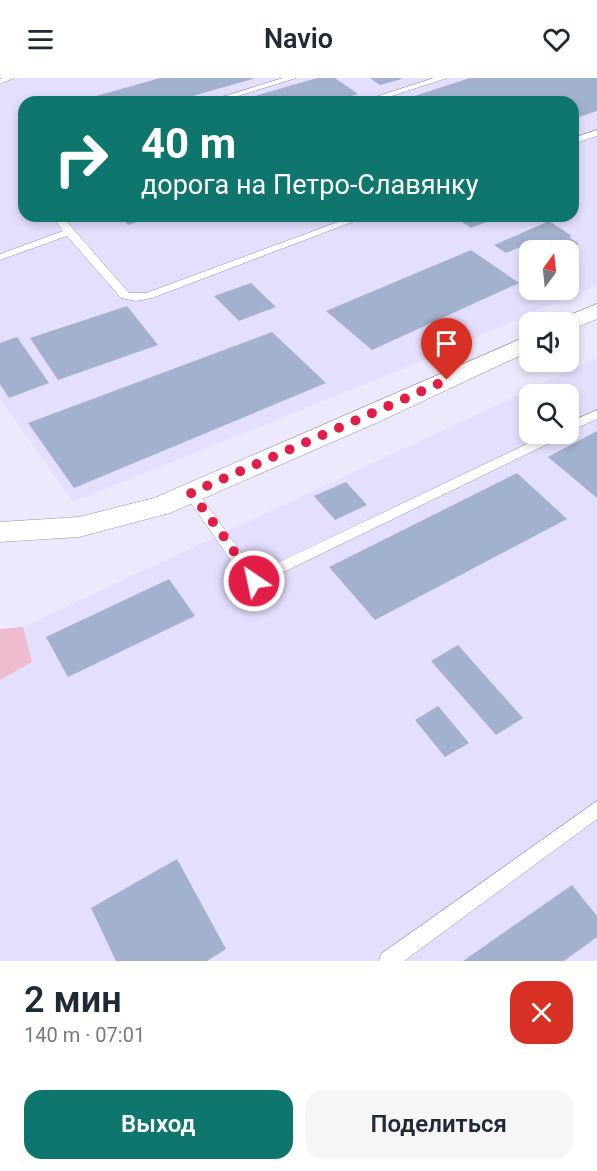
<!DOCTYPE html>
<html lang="ru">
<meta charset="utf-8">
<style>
:root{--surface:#fff;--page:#f6f6f7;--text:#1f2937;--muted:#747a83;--accent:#0f766e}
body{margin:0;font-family:Roboto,sans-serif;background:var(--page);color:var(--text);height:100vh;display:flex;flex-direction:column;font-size:22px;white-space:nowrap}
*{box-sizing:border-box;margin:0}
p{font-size:20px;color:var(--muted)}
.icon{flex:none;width:33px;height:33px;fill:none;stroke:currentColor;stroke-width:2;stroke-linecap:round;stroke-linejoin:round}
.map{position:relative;height:883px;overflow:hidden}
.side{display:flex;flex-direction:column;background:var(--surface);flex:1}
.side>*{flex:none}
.banner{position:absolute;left:18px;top:18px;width:561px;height:126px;border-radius:18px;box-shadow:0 3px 9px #0003;background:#0f766e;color:#fff;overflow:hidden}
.needle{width:39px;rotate:15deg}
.buttons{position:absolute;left:519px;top:162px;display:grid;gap:12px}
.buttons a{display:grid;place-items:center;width:60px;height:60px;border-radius:12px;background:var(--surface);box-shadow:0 3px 9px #0003;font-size:30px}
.pin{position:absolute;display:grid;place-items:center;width:51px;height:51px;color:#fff;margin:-62px -26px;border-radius:50% 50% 50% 0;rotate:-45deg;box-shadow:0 0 6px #0007}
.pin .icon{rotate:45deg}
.me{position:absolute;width:66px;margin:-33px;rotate:326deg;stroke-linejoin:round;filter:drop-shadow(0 0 4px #0008)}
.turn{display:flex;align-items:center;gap:21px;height:126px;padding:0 24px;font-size:27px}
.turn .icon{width:78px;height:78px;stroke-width:2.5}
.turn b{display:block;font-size:42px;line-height:51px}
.round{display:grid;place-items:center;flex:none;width:63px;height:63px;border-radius:18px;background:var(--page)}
.overview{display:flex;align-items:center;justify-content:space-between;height:102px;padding:0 24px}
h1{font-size:36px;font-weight:600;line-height:45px}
.cta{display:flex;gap:12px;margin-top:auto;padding:12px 24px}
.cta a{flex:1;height:69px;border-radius:18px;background:var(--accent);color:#fff;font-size:24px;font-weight:600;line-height:69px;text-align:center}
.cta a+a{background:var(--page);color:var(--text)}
header{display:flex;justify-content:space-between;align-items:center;height:78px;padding:0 24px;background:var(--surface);font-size:27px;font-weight:600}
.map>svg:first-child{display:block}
</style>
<header><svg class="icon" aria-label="menu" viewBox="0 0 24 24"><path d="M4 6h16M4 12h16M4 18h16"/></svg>Navio<svg class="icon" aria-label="heart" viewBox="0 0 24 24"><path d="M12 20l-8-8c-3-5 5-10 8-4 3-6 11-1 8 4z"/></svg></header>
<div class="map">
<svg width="597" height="883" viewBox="0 0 597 883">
<rect width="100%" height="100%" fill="#ede9fd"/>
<!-- built -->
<g fill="#e5dfff" fill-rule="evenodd">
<path d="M0 0H597V207L393 295 73 424 0 321ZM24 24H573V138H24ZM530 172H568V212H530Z"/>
<path d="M597 280V883H0V602L32 584 23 549ZM530 316H568V356H530Z"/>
</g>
<!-- green -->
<polygon fill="#eebcce" points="23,549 32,584 0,602 0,551"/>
<!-- building -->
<g fill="#a2b1ce">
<polygon points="160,0 253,0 253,1 171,24 75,24"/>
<polygon points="317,0 335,0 358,16 332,24 234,24"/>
<polygon points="370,0 401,0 402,1 380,7"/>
<polygon points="470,0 597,0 597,33 573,41 573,24 410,24 405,21"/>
<polygon points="120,138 155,138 128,147"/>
<polygon points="453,138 502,138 471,150"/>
<polygon points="549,143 572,158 569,159 579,166 564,172 540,172 529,165 506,175 494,167"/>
<polygon points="471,172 519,205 372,272 326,233"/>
<polygon points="251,205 276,229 239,243 214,218"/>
<polygon points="127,228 158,267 58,302 30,260"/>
<polygon points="272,254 326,305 74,410 28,345"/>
<polygon points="17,259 49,305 9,320 0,306 0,265"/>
<polygon points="597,353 597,420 548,379"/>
<polygon points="517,395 567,441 375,542 329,489"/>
<polygon points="346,404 367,427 335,442 314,418"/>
<polygon points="169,501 195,538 68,599 46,559"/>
<polygon points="458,567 523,640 496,657 431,583"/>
<polygon points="438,628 469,665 445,679 415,642"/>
<polygon points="177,781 226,871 207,883 116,883 91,830"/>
<polygon points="572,807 597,838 597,859 564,883 463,883"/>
</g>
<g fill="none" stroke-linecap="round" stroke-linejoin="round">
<defs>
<g id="lane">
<polygon points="3,0 14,0 0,6 0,1"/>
<polygon points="283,0 296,0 219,24 206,24"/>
<polygon points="434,0 447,0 373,24 360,24"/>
<polygon points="597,52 597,58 573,66 573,60"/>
<polygon points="52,138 62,138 129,215 146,215 354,138 368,138 152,220 136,223 121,220 67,158 0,182 0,176 63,153"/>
<polygon points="597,332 597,341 568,354 568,345"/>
<polygon points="548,356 564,356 562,359 253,509 248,507 184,415 186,412 196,412 256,495"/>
<polygon points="597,723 597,741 404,883 379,883 381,876"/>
</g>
<g id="street">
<polygon points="597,226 597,241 568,253 568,244 558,244 560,241"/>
<polygon points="530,257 530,273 374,346 170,435 79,459 0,464 0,444 79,439 154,420"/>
</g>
</defs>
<!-- lane casing -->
<use href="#lane" stroke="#9590ad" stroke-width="1"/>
<!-- street casing -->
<use href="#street" stroke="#9590ad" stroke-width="1"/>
<!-- lane -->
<use href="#lane" fill="#fff" fill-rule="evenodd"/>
<!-- street -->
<use href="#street" fill="#fff" fill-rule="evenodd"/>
</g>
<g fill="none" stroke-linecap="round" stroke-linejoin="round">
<!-- route -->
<polyline stroke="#e11d48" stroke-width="10" stroke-dasharray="0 18" points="254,503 222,456 191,415 447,302"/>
</g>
</svg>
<div class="buttons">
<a><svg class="needle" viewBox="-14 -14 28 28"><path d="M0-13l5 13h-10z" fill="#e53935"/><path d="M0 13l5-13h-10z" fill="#747a83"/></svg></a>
<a><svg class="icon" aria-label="sound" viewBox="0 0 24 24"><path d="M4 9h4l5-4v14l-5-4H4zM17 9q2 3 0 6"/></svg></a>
<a><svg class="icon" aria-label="search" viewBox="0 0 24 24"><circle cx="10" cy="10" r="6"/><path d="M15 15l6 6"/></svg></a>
</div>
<div class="pin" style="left:447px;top:302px;background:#d93025"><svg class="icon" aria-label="arrive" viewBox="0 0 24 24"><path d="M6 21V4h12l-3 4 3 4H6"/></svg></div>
<svg class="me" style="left:254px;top:503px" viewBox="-20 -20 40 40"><circle r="17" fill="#e11d48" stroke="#fff" stroke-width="3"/><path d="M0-11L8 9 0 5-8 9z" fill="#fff"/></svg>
<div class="banner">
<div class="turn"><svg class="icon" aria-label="right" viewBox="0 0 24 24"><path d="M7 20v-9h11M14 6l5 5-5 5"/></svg><div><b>40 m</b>дорога на Петро-Славянку</div></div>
</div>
</div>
<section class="side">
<div class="overview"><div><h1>2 мин</h1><p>140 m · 07:01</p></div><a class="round" style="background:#d93025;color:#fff"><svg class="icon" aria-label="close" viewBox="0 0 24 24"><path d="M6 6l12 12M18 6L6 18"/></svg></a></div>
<div class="cta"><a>Выход</a><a>Поделиться</a></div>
</section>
